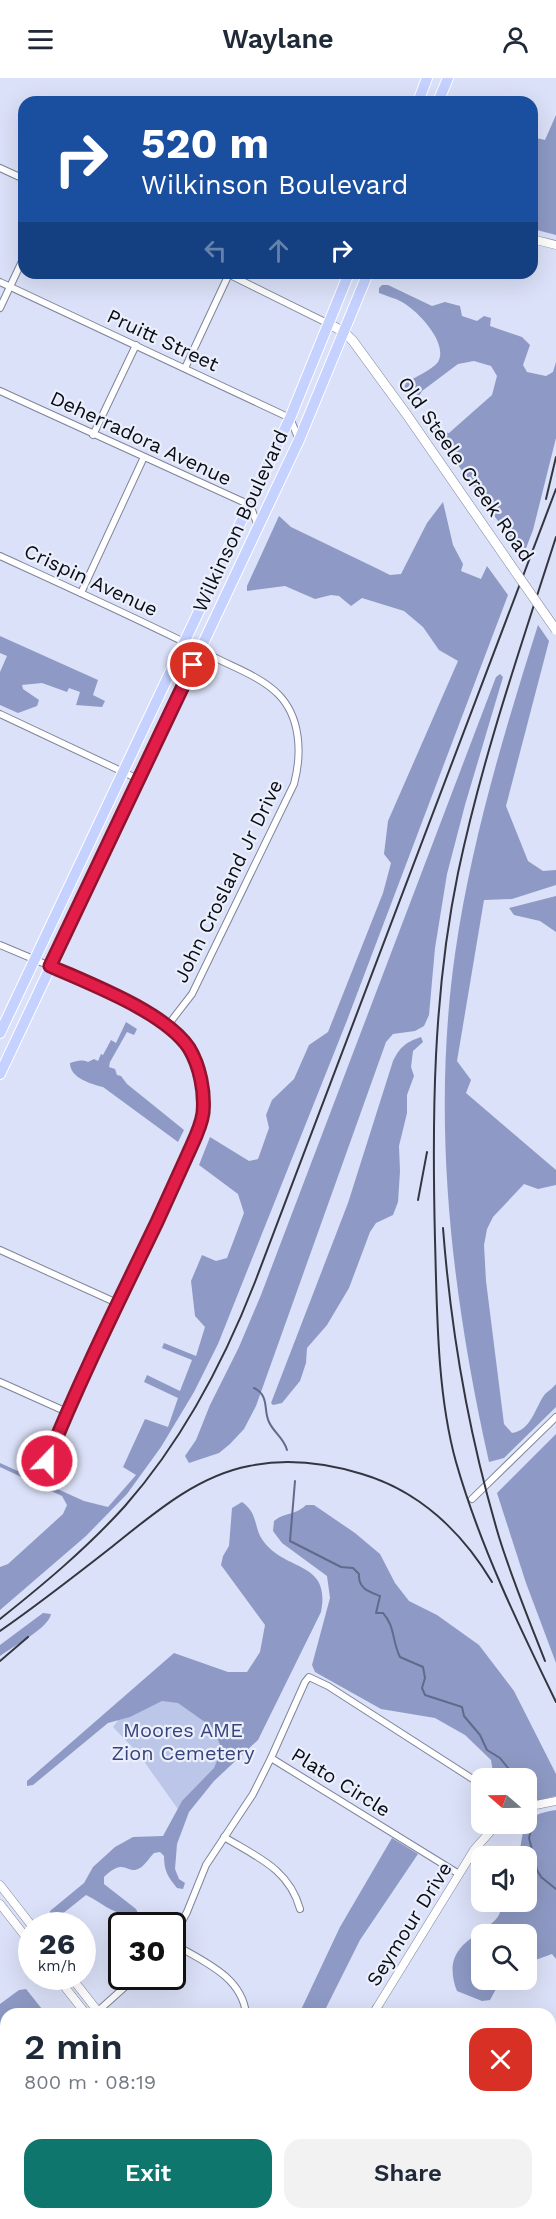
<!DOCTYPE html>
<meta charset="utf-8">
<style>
:root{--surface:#fff;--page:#f2f2f3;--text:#1f2937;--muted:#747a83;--accent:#0f766e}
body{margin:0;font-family:"Work Sans",sans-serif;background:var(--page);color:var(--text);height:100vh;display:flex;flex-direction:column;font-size:22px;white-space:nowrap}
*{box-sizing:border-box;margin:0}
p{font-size:20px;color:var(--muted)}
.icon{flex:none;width:33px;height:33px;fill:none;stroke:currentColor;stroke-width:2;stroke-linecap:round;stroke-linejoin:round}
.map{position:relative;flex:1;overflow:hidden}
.side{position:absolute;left:0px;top:1930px;width:556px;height:212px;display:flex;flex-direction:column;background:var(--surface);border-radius:18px 18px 0 0;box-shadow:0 6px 24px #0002}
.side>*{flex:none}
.guide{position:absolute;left:18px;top:18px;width:520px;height:183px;border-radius:18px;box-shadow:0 6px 24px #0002;background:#1a4fa0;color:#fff;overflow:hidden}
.needle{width:39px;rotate:290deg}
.controls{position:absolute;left:471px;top:1690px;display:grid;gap:12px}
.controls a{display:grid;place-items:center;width:66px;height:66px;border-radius:12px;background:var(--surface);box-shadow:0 6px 24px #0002;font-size:30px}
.speed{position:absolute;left:18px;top:1834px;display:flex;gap:12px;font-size:30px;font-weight:700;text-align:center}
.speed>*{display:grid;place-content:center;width:78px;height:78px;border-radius:50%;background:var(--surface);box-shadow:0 6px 24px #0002;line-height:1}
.speed small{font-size:15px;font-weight:400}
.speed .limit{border:3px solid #111;border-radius:9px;background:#fff;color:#111}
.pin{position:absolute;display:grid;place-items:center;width:51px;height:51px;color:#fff;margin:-26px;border:3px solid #fff;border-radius:50%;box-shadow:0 2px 6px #0007}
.me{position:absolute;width:66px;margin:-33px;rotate:22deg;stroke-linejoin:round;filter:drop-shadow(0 0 4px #0008)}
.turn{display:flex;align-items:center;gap:21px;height:126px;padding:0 24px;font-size:27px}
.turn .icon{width:78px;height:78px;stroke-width:2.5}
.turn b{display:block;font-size:42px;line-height:51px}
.lanes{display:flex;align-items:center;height:57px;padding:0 24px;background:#0003;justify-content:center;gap:30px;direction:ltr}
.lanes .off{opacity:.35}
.round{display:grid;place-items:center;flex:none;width:63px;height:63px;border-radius:18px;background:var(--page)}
.overview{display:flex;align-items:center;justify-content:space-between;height:102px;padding:0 24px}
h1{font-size:36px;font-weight:600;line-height:45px}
.cta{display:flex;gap:12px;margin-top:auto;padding:12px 24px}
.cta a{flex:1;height:69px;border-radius:18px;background:var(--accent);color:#fff;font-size:24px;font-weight:600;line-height:69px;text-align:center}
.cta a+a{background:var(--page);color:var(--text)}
header{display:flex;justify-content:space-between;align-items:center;height:78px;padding:0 24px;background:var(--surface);font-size:27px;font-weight:600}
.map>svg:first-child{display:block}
</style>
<header><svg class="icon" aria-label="menu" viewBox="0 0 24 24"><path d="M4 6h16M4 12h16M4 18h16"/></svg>Waylane<svg class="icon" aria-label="person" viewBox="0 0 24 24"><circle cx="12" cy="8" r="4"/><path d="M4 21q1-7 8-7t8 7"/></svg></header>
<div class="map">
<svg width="556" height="2141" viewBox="0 0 556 2141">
<rect width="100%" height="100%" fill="#dbe1f8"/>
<!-- green -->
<polygon fill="#bbc6e8" points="146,1605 245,1661 180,1734 138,1675 113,1649"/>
<!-- forest -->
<g fill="#8e9ac5">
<polygon points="556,37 556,157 533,151 532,59 545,62"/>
<path d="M382 207H388L432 228 445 224 460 228 462 238 477 243 484 238 491 240 490 248 522 259 530 267 523 287 527 294 546 298 553 294 556 284V360L533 452 523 478 423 338 428 336 433 339 443 354 449 355 492 317 497 298 491 288 474 283 458 286 422 313 415 325 404 310 406 305C415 299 432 292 438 284 449 265 417 232 402 224 395 220 386 218 379 215V210Z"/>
<polygon points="443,424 453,467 463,486 461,493 481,501 487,488 508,517 346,945 218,1266 194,1314 161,1369 127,1416 86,1458 0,1532 0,1489 8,1486 63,1436 67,1427 62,1418 0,1389 0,1385 84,1423 108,1429 136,1397 123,1389 145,1341 168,1349 178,1320 144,1304 147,1297 180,1313 192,1282 162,1270 164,1265 196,1278 205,1249 195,1238 191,1203 202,1177 216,1183 227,1180 244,1135 238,1116 199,1087 210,1059 249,1083 258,1081 269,1050 266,1037 272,1022 294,1001 309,967 328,954 383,815 391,785 384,776 388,743 458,583 439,572 423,549 404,533 362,520 351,528 339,518 331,517 315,521 285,508 247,513 247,508 279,438 291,449 378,491 390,497 401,496 427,445"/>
<path d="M538 547 549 563 506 728 528 783 543 793 556 792V807L512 821 484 822 457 983 471 1002 466 1015 556 1092V1107L538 1111 524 1106 493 1139 487 1151 484 1167 486 1203 504 1346 512 1355C532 1352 535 1329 545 1316 548 1313 553 1310 556 1306V1329L504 1380 489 1384C452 1218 431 1046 455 876 471 764 504 655 538 547Z"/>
<polygon points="0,558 98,602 93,617 105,623 102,629 76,627 80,614 69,610 67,614 42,605 22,607 23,611 39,622 37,628 18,635 0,627 0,594 7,578 0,575"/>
<polygon points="500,596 503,599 465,727 447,796 435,870 429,937 424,948 415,953 393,956 386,964 256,1328 244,1351 230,1366 219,1375 189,1385 185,1378 196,1362 210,1327 239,1269 261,1217 496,599"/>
<polygon points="556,818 556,854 540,843 514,837 509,830"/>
<path d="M126 944 137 951 134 957 127 954 110 984 109 989 115 991 117 997 121 998 127 1006 184 1052 178 1064 103 1009C91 1006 70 1000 70 985 77 983 81 981 88 984L94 981 98 983 101 976 103 977 111 962 116 965Z"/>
<path d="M421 959 423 964 413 973 411 989 414 998 407 1017V1035L399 1068 400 1093 398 1124 393 1137 376 1145 370 1154 349 1210 327 1247 307 1270 306 1285 300 1303 282 1325 273 1327 271 1325 348 1125 393 983C400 969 406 964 421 959Z"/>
<polygon points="556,1356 556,1585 526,1505 497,1415"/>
<path d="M242 1424C259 1436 253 1450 264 1464 287 1494 331 1483 321 1534L258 1662 214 1703 189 1734 177 1766 175 1791 179 1801 185 1805 183 1811 177 1810C168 1799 164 1793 164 1778L160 1774 154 1775C150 1779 145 1787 140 1790 126 1798 126 1778 104 1799V1806L136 1831 141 1841 138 1848H129L128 1837C110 1834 102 1825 86 1817L56 1841 50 1839V1833L84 1805 93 1789 115 1769 133 1759 163 1758 182 1723 214 1690 222 1671 212 1649 178 1625 162 1623 130 1639 108 1645 33 1707 27 1708V1703L174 1575 228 1594H247L260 1574 265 1547 221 1487 223 1478 229 1468 232 1430Z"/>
<path d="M306 1427H314L355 1455 380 1476 395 1505 409 1523 437 1537 479 1567 514 1613 556 1696V1718L527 1725 526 1701H494L491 1682 465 1657 435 1640 381 1631 315 1594 312 1587 330 1520 327 1498 282 1465 273 1453 274 1443C285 1434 294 1438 306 1427Z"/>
<path d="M43 1535 51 1536C49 1550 12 1569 0 1578V1567Z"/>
<path d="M556 1732V1881L552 1876 527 1885 526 1857H482V1902H501L490 1922 482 1923 457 1913C434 1854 509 1857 500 1824H526V1779H519C524 1748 522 1737 556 1732Z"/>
<polygon points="392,1760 418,1776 360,1862 323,1936 299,1936 340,1849"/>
<polygon points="26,1911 46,1936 6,1936 6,2006 0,1998 0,1926 19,1912"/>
<polygon points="551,1977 556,1979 556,2130 548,2141 439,2141 436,2136 550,2136"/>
</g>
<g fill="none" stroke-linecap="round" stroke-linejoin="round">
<!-- stream -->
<g stroke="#626a8b" stroke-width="2">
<path d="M254 1310C270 1318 263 1332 269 1344 274 1355 284 1360 287 1372"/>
<path d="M295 1403 290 1463 341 1489 353 1490 359 1496C358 1511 370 1514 380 1518L376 1535H383C395 1548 392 1563 400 1579L423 1589 425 1600 422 1610 425 1617 462 1629 464 1638 480 1657 487 1672 500 1680 508 1690 512 1701"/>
<polyline points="532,1738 533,1743 529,1760 537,1792 541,1799 556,1811"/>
</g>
<defs>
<g id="minor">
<polyline points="0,90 24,101"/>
<polyline points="226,195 329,246"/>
<polyline points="0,204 290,340 299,362"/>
<polyline points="0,230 24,179"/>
<polyline points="185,290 229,196"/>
<polyline points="0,313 250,427 258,448"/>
<polyline points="93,357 136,267"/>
<path d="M0 478C70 510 141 542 210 577 232 589 260 598 278 616 301 639 302 676 294 706L192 916 168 947"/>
<polyline points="81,515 144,379"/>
<polyline points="0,636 138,701"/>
<path d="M0 867 50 888 163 943C199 974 210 1010 197 1055L67 1334 47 1383"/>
<polyline points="0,1172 117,1225"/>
<polyline points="0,1304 67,1334"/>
<polyline points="472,1421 556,1339"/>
<path d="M224 1759C257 1779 289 1791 300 1831"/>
<polyline points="459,1796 271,1680 305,1604 309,1599 328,1608 482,1707"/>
<polyline points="172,1862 187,1834 206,1787 253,1716 271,1680"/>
<path d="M172 1865C202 1883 242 1898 246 1936"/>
<polyline points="376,1930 385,1936"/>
<polyline points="98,1933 136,1899"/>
<polyline points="550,1967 556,1968"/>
<polyline points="0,2010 6,2019"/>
</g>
<g id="tertiary">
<polyline points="532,161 556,167"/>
<polyline points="526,1729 556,1723"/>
<polyline points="0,1807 32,1848"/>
<polyline points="0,1826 32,1867"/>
<polyline points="57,1899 86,1936"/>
<polyline points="71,1899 100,1936"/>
<polyline points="373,1936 474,1772 497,1746"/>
<polyline points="242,2141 246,2136"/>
</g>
<polyline id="secondary" points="329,246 344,254 353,263 407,337 510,486"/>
<g id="primary">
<polyline points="418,24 427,0"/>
<polyline points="438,24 448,0"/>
<polyline points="0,955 290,340 349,195"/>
<polyline points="0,996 299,362 368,195"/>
</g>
</defs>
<!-- minor casing -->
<use href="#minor" stroke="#7f859a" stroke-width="8"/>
<!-- tertiary casing -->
<use href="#tertiary" stroke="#7f859a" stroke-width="9"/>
<!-- secondary casing -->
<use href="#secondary" stroke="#7f859a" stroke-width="10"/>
<!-- primary casing -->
<use href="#primary" stroke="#fff" stroke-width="12"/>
<!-- minor -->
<use href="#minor" stroke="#fff" stroke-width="6"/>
<!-- tertiary -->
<use href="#tertiary" stroke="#fff" stroke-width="8"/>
<!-- secondary -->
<use href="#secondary" stroke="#fff" stroke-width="9"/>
<!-- primary -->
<use href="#primary" stroke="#c5d1ff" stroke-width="10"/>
<!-- rail -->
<g stroke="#333640" stroke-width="2">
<polyline points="546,421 556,379"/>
<path d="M556 459C520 571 482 681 458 795 433 916 432 1039 435 1162 437 1233 437 1316 456 1384 480 1468 518 1546 556 1624"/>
<polyline points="418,1122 427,1074"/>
<path d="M443 1150C451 1255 469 1358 499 1459 512 1501 529 1542 545 1583"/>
<path d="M0 1541C44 1506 87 1470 125 1428 183 1362 223 1286 255 1204L556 411"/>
<path d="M0 1553C39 1526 76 1497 113 1468 154 1435 197 1398 249 1388 287 1380 326 1385 362 1396 419 1413 462 1454 492 1504"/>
<polyline points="0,1583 28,1559"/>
</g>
<defs>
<polyline id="secondary-bridge" points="510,486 556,552"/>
</defs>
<!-- secondary-bridge casing -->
<use href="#secondary-bridge" stroke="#7f859a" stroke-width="10" stroke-linecap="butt"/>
<!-- secondary-bridge -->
<use href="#secondary-bridge" stroke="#fff" stroke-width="9"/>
</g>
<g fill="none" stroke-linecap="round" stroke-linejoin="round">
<defs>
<path id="route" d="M47 1383C80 1301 119 1223 157 1144 167 1122 177 1100 187 1078 193 1064 201 1050 203 1035 205 1014 200 988 189 970 165 934 90 906 50 888L193 587"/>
</defs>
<!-- route casing -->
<use href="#route" stroke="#92132f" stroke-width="15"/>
<!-- route -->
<use href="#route" stroke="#e11d48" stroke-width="10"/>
</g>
<g text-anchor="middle" stroke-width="4.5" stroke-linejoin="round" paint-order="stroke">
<!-- street labels -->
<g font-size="20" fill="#0a0c13" stroke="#ebeffc">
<text transform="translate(163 262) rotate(25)" y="7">Pruitt Street</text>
<text transform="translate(141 360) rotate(25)" y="7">Deherradora Avenue</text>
<text transform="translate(466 391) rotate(55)" y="7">Old Steele Creek Road</text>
<text transform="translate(240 443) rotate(-65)" y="7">Wilkinson Boulevard</text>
<text transform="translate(91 502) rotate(25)" y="7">Crispin Avenue</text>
<text transform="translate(228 803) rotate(-64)" y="7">John Crosland Jr Drive</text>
<text transform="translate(341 1704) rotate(32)" y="7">Plato Circle</text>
<text transform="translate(409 1846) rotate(-58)" y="7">Seymour Drive</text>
</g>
<!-- park labels -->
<g font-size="20" fill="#37437b" stroke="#ebeffc">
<text x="183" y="1659">Moores AME<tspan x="183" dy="23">Zion Cemetery</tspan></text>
</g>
</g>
</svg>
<div class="controls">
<a><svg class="needle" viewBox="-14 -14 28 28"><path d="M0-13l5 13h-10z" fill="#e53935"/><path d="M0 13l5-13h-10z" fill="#747a83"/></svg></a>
<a><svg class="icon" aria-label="sound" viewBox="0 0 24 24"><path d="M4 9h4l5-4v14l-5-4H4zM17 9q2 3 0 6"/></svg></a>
<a><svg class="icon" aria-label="search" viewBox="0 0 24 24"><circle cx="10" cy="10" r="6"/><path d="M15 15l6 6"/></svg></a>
</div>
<div class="speed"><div>26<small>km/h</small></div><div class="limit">30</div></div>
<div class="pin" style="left:193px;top:587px;background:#d93025"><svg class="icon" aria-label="arrive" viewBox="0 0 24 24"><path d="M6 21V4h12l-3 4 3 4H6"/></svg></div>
<svg class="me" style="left:47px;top:1383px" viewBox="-20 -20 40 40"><circle r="17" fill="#e11d48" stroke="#fff" stroke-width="3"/><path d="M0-11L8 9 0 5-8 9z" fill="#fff"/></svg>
<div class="guide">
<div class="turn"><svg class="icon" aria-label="right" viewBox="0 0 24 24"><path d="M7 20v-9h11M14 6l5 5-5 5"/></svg><div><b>520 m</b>Wilkinson Boulevard</div></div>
<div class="lanes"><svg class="icon off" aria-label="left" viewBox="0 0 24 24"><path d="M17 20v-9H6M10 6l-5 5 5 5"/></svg><svg class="icon off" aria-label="ahead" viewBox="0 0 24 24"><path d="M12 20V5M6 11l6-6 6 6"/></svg><svg class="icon" aria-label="right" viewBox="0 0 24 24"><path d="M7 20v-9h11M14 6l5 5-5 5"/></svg></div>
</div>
<section class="side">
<div class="overview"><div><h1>2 min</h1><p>800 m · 08:19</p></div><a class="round" style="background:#d93025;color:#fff"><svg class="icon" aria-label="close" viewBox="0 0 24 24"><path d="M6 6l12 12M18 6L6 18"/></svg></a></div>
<div class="cta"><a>Exit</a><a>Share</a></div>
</section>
</div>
